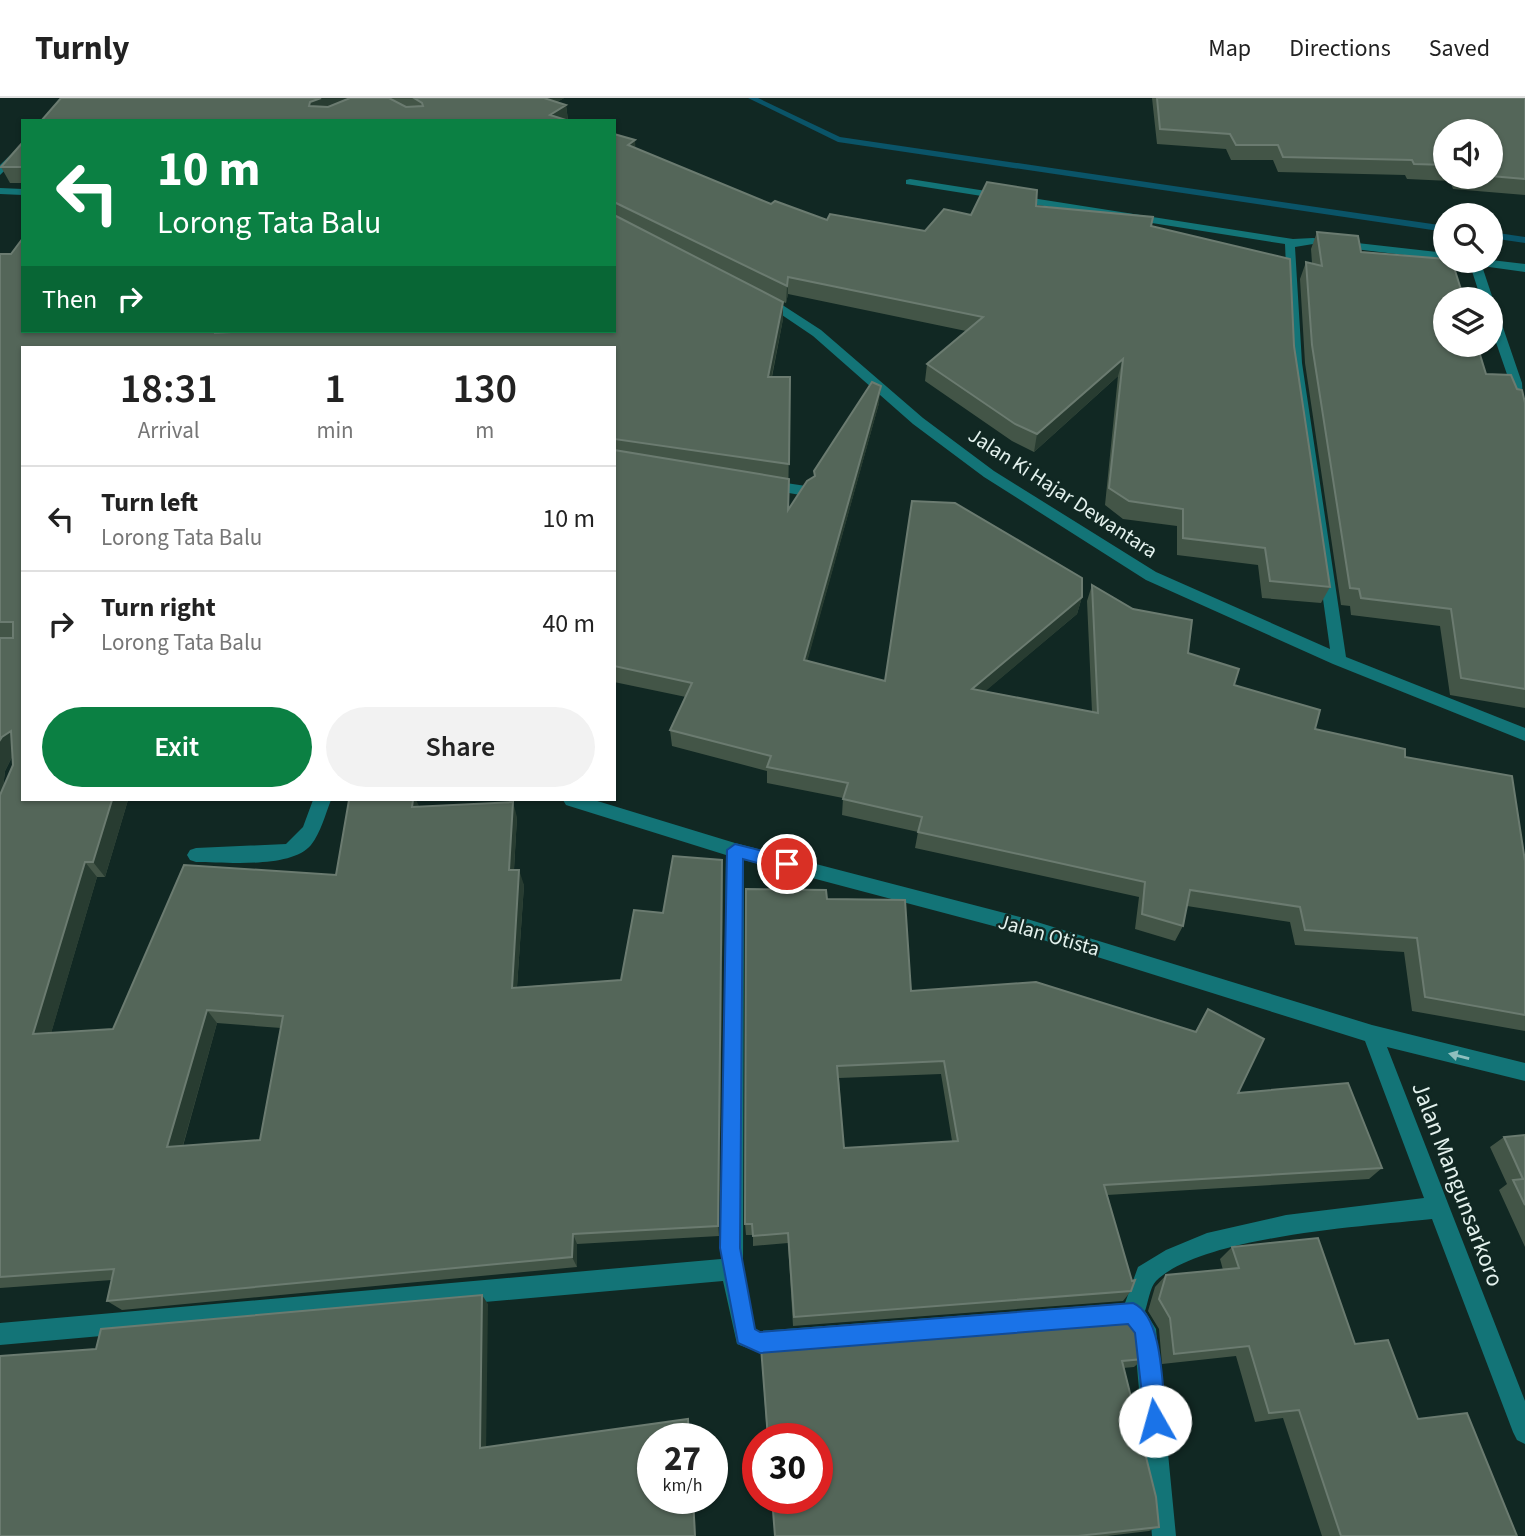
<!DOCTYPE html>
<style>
:root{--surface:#fff;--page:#f2f2f2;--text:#222;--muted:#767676;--line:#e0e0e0;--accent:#0b8043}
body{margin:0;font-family:"Source Sans 3",sans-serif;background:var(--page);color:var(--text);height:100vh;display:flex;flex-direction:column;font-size:26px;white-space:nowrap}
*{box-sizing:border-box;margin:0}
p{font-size:23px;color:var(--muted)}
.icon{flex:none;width:38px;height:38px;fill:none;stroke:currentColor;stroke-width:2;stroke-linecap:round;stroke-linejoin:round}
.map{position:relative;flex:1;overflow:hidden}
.panel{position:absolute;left:21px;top:248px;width:595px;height:455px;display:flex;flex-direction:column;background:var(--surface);border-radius:0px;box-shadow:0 2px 5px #0004}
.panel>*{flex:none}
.guide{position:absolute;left:21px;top:21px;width:595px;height:214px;border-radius:0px;box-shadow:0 2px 5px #0004;background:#0b8043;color:#fff;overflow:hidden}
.fabs{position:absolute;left:1433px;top:21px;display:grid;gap:14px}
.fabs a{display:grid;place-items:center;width:70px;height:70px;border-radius:50%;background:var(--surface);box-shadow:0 2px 5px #0004;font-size:35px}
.speed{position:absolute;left:637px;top:1325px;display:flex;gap:14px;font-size:35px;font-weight:700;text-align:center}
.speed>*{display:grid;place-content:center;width:91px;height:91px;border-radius:50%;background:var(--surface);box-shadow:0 2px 5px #0004;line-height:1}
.speed small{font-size:18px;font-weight:400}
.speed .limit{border:10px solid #d22;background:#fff;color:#111}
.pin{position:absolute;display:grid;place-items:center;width:60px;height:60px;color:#fff;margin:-30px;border:4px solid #fff;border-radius:50%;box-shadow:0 2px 7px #0007}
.me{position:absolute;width:77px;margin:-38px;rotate:353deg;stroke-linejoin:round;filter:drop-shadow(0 0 5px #0008)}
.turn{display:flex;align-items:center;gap:24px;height:147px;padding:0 21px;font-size:32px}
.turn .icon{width:91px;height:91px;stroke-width:2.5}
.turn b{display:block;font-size:49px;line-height:60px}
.then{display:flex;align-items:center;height:66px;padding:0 21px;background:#0003;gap:14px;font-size:26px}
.eta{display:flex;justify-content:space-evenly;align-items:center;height:119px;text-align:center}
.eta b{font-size:42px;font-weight:600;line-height:49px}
.primary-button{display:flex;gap:14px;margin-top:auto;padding:14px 21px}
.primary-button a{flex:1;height:80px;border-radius:42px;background:var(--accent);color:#fff;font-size:28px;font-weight:600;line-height:80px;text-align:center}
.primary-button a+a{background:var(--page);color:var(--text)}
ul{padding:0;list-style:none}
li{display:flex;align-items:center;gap:21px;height:105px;padding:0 21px;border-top:2px solid var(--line)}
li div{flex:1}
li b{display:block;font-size:26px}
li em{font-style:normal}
header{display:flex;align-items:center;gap:42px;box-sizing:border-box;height:98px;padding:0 35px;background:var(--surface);border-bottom:2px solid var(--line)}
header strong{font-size:33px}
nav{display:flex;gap:38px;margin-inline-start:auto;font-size:24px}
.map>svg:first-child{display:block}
</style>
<header>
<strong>Turnly</strong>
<nav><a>Map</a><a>Directions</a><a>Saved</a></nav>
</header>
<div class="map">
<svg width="1525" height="1438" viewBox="0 0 1525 1438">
<rect width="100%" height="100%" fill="#112823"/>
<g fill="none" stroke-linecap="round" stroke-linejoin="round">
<!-- stream -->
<g fill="#0a5468" fill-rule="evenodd">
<polygon points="748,0 758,0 840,39 1446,128 1446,134 838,44"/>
<polygon points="1491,134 1525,139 1525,145 1491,140"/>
</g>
<!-- minor -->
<g fill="#137477" fill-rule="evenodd">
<polygon points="23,45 23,55 0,77 0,67"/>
<polygon points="910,81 1293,141 1313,140 1446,155 1446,162 1313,146 1295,149 1302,265 1346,559 1525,630 1525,643 1333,566 1146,482 984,379 913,326 813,238 757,200 767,197 821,232 923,320 994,373 1156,474 1330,551 1290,265 1285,146 906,86 906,82"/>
<polygon points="0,90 23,91 23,97 0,96"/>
<polygon points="1491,162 1525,166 1525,174 1482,168 1493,201 1491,204 1491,201 1481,201 1470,167 1461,163"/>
<polygon points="1491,208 1497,212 1522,285 1525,330 1518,326 1510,285 1491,230"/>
<polygon points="766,382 806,388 813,393 806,398 761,390 759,387"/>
<path d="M313 702H331C325 717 321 734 311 747 291 771 226 764 196 764L190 762 187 757 190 752 196 750 286 746 303 729Z"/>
<path d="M563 702H594L735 745 1024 820 1372 927 1525 965V983L1387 949 1525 1303V1346L1517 1342 1513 1334 1432 1121C1367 1128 1202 1138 1156 1183 1150 1189 1148 1205 1145 1213L1156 1231 1176 1438H1152L1134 1235 1128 1228 760 1255 737 1246 723 1183 0 1247V1225L721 1161 726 757 566 707ZM744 762 1024 836 1365 943 1424 1100 1286 1117 1207 1135 1166 1152 1138 1169 1125 1205 760 1233 755 1231 743 1171Z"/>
</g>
</g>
<!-- wall -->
<g fill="#435547" fill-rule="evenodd">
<polygon points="389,0 564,0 557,4 566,7 568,22 41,23"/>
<path d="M1152 0H1525V97L1453 91 1450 83 1407 81 1405 77 1278 74 1273 62H1231L1226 51 1157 46ZM1446 33 1491 79H1446Z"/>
<path d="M614 36 635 50 771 106 827 122 925 133 971 117 1036 108 1151 128 1294 248 1330 489 1321 505 1262 500 1258 467 1177 457V428L1123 421 1105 407 1118 278 1034 354 1012 343 925 283 927 266 966 233 788 196 786 205 783 204V221L772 279H790L788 412 814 379V373L879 305 807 563 885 583 1082 499 1077 516 985 593 1092 614 1087 503 1092 487 1234 587 1315 631 1405 659 1525 763V933L1412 913 1404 854 1295 847 1290 824 1187 808 1183 828 1175 843 1135 831 1139 799 915 750 918 734 842 717 843 700 767 685V673L672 648 670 632 686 599 614 584V250H23L128 702 105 779H97L51 935 113 931 336 777 419 708 517 719 514 772 524 787 517 889 621 882 663 815 723 777 719 1138 577 1146V1169L122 1212 107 1203 112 1182 0 1190V156L228 233V234L614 233ZM12 659 13 667 3 690 5 673ZM217 925 281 930 260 1042 183 1048Z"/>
<polygon points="23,44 23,85 10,85 1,69"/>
<polygon points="1317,134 1361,154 1486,276 1517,291 1525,305 1525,610 1450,597 1440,528 1351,517 1350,508 1341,507 1305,265 1300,181 1306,164 1312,165 1311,151"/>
<path d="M827 801 911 893 1195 934 1208 911 1238 995 1382 1070 1369 1081 1107 1097 1131 1193 1123 1203 793 1228 788 1145 753 1148V1137H746L745 1126ZM941 976 952 1043 844 1050 839 980Z"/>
<polygon points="1525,1037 1525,1149 1499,1092 1507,1086 1490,1049 1504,1039"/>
<polygon points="1232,1149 1355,1246 1517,1438 1322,1438 1283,1320 1255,1324 1236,1258 1162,1266 1159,1231 1148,1213 1155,1189 1166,1177 1223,1172 1220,1161"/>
<polygon points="761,1249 1143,1261 1134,1269 1123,1270 1159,1429 1149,1433 1107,1438 775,1438 772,1400 817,1400 817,1340 767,1340"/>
</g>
<!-- shaded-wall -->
<g fill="#283c31">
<polygon points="321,0 362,0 315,21 309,8 310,4"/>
<polygon points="539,0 564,0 541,14"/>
<polygon points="566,7 568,23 550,17"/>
<polygon points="635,42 636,59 628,47"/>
<polygon points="788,179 788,196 786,205 787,188"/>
<polygon points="783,204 783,221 768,296 768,279"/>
<polygon points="215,233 228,233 222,250 215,235"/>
<polygon points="1123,261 1118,278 1034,354 1037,336"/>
<polygon points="881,288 879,305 803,579 804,562"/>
<polygon points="1082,499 1077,516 969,607 972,591"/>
<polygon points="11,633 14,655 5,673 0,714 0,642 2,639"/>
<polygon points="112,702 128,702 105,779 93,764"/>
<polygon points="413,702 416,702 420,710 412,709"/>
<polygon points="513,704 517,719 513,787 509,772"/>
<polygon points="722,762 723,777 719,1138 718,1128"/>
<polygon points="85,764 97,779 47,949 33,936"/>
<polygon points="519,772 524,787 516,903 512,890"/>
<polygon points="207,912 217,925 179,1061 167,1049"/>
<polygon points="573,1136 577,1146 577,1169 572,1159"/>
<polygon points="482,1197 488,1206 486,1356 480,1350"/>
<polygon points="693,1400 694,1400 696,1438 695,1438"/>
</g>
<!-- building -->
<g fill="#546659" stroke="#6b7b70" stroke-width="2" fill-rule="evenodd">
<polygon points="61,0 321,0 310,4 309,8 328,9 350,0 389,0 406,9 423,8 422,5 414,0 544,0 566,7 550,17 569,23 41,23"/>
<polygon points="1157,0 1525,0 1525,81 1491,78 1491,33 1446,33 1446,67 1414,66 1412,62 1283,59 1278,47 1236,47 1230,36 1160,31"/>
<polygon points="614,36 635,42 628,47 771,106 775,103 827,122 830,116 925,133 944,111 971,117 987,84 1037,92 1036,108 1153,119 1151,128 1290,161 1294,248 1330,489 1270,483 1265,450 1183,440 1183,411 1129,403 1109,390 1123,261 1037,336 1015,326 927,266 983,219 788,179 787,188 614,104"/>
<polygon points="23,44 23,69 1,69"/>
<path d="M614 117 783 204 768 279H790L789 366 614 341V250H23V702H112L93 764H85L33 936 113 931 184 767 336 777 349 702H413L412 709 513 704 509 772H519L512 890 621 882 634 812 663 815 673 758 722 762 718 1128 573 1136 572 1159 107 1203 114 1171 0 1179V697L13 667 11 633 2 639 0 642V540H13V524H0V156H11L23 140V233H215V235L231 234V233H614ZM207 912 283 918 260 1042 167 1049Z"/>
<polygon points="1317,134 1358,138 1361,154 1446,161 1446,163 1452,163 1464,201 1446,201 1446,247 1477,247 1486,276 1511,277 1517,291 1522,292 1525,305 1525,591 1461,580 1451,511 1361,500 1359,491 1350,490 1312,247 1306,164 1322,168"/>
<polygon points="872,284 881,288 804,562 885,583 912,403 955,405 1082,480 1082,499 972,591 1098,615 1092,487 1133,511 1192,522 1188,555 1239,571 1234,587 1320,612 1315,631 1405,651 1405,659 1512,678 1525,763 1525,917 1425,899 1417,840 1305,832 1300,809 1190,792 1183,828 1142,816 1145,784 918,734 922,719 843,701 848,685 767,669 771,658 670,632 692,585 614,568 614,352 789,381 788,412 807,383 815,378 814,373"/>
<path d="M746 791 826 792 827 801 905 802 911 893 1036 884 1196 934 1208 911 1264 941 1238 995 1348 985 1382 1070 1104 1087 1132 1183 1135 1182 1131 1193 794 1219 788 1135 753 1138 752 1126H745ZM944 963 958 1043 844 1050 837 968Z"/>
<polygon points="1525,1037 1525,1107 1513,1082 1523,1081 1504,1039"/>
<polygon points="1318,1140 1355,1246 1388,1242 1418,1321 1467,1315 1517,1438 1341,1438 1299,1312 1269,1315 1249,1248 1174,1256 1170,1220 1159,1201 1166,1177 1239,1170 1232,1149"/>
<polygon points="482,1197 480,1350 688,1321 689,1340 653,1340 653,1400 693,1400 695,1438 0,1438 0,1258 96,1251 101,1231"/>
<polygon points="1135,1222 1140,1228 1143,1261 1122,1263 1156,1399 1159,1429 1078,1438 775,1438 772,1400 817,1400 817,1340 768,1340 761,1249"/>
</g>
<!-- one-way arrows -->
<defs><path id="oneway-solid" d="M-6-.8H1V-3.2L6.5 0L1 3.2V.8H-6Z" transform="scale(1.75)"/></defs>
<use fill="#90bfbe" href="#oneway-solid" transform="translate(1459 958) rotate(-166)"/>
<!-- route -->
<path fill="#1a73e8" stroke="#114b97" stroke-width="2" d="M735 746 787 759 796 766 787 773 743 761 740 1150 755 1231 760 1234 1133 1205C1164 1218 1162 1293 1166 1323L1163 1331 1155 1334 1148 1331 1145 1323 1135 1235 1128 1226 760 1255 738 1245 720 1150 727 752Z"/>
<g text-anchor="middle" stroke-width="5" stroke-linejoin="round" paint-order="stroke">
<!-- street labels -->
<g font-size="21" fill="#e3f1ed" stroke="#112823">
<text transform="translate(1063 395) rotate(33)" y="7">Jalan Ki Hajar Dewantara</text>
<text transform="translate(1049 837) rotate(16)" y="7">Jalan Otista</text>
</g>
<!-- near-street labels -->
<g font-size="24" fill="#e3f1ed" stroke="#112823">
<text transform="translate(1458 1086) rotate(69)" y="8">Jalan Mangunsarkoro</text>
</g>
</g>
</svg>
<div class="fabs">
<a><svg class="icon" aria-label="sound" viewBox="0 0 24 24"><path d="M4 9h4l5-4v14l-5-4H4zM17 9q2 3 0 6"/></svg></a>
<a><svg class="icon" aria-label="search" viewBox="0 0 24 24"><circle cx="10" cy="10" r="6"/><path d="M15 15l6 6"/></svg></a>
<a><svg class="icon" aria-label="layers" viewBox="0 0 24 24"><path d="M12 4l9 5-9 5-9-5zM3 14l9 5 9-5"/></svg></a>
</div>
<div class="speed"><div>27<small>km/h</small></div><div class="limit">30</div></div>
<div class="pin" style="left:787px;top:766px;background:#d93025"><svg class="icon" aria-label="arrive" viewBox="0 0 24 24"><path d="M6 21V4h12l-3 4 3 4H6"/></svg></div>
<svg class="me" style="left:1155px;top:1323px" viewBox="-20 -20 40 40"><circle r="19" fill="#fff"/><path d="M0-13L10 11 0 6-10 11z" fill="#1a73e8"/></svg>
<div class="guide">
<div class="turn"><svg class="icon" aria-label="left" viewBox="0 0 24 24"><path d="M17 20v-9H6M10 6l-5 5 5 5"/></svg><div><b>10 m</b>Lorong Tata Balu</div></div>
<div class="then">Then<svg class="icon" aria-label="right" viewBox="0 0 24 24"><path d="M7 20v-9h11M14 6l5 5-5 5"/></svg></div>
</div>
<section class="panel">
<div class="eta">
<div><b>18:31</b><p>Arrival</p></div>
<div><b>1</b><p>min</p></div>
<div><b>130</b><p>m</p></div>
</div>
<ul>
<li><svg class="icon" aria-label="left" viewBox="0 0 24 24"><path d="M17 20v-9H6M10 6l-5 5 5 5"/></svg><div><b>Turn left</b><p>Lorong Tata Balu</p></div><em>10 m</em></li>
<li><svg class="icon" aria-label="right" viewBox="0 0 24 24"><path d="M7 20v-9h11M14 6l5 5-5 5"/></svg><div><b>Turn right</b><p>Lorong Tata Balu</p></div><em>40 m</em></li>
</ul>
<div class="primary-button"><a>Exit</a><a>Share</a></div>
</section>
</div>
